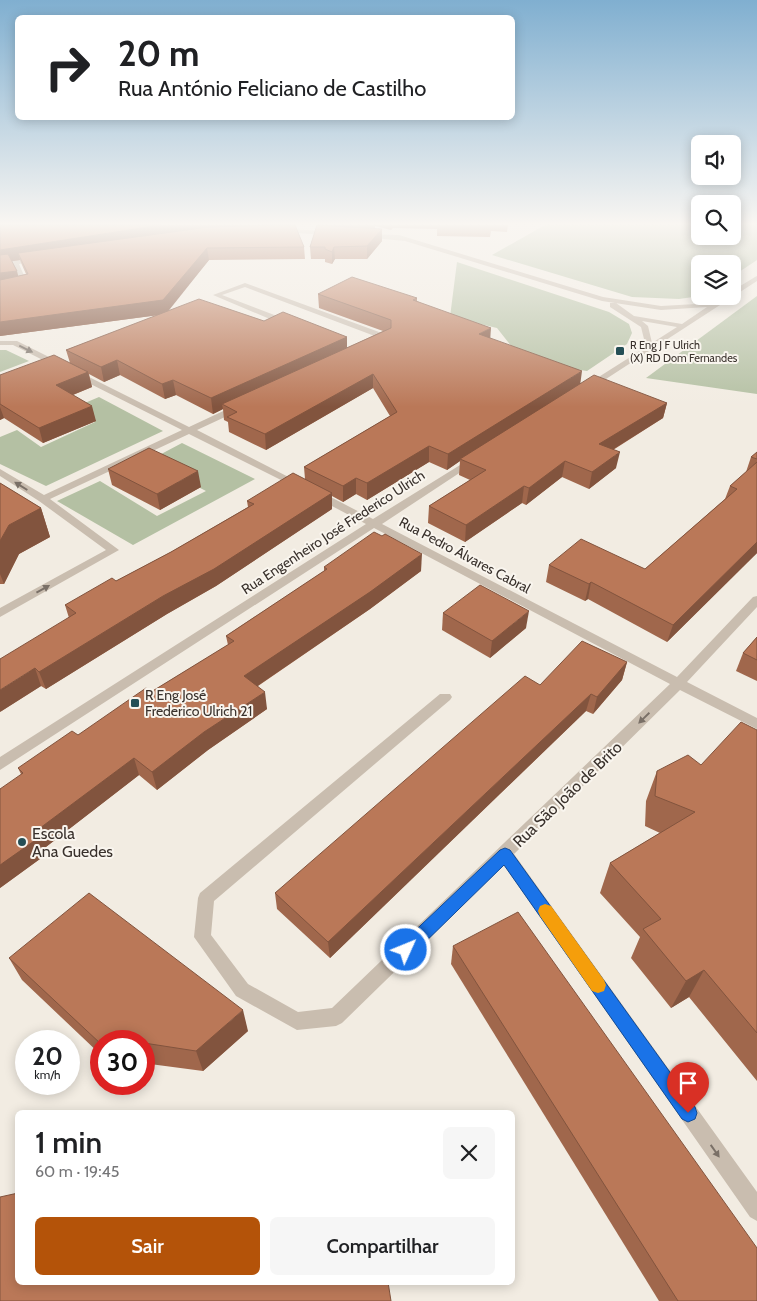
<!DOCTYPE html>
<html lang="pt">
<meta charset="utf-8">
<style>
:root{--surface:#fff;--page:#f6f6f6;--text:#202124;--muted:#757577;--accent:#b45309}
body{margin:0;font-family:Cabin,sans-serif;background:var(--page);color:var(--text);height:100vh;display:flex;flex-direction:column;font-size:19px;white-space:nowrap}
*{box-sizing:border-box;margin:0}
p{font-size:16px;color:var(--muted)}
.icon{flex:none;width:28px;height:28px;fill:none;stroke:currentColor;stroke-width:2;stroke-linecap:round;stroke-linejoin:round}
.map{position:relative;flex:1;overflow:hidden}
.panel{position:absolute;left:15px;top:1110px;width:500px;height:175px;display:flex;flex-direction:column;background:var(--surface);border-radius:8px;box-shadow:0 2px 12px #0003}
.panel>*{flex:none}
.banner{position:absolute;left:15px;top:15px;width:500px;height:105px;border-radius:8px;box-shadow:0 2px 12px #0003;background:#fff;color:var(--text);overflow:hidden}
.fabs{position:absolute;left:691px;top:135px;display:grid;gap:10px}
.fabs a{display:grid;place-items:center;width:50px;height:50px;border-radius:8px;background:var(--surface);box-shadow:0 2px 12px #0003;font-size:25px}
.speed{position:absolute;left:15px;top:1030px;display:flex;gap:10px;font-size:25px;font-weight:700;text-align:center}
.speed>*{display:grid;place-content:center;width:65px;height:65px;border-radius:50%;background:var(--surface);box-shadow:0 2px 12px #0003;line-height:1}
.speed small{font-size:12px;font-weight:400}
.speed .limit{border:8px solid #d22;background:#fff;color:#111}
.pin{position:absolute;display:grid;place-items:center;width:42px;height:42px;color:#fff;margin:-51px -21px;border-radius:50% 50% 50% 0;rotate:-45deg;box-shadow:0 0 5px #0007}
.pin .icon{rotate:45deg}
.me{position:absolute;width:55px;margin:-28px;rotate:46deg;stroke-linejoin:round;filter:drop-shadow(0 0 4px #0008)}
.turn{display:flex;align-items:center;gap:18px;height:105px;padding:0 20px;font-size:22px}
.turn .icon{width:65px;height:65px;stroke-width:2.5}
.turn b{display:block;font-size:35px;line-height:42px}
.round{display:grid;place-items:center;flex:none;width:52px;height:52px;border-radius:8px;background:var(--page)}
.summary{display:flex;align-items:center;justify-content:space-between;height:85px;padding:0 20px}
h1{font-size:30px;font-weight:600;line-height:38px}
.primary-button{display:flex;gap:10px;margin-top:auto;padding:10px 20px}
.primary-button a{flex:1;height:58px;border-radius:8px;background:var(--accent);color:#fff;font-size:20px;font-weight:600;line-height:58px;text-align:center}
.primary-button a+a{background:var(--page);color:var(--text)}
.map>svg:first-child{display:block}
</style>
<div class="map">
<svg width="757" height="1301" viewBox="0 0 757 1301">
<rect width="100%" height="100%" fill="#f2ece2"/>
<!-- green -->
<g fill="#b4c0a3">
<polygon points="545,225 700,225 700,236 732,236 733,225 757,225 757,260 733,276 732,264 700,264 700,296 679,299 632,297 492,255"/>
<polygon points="457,262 609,312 629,324 632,333 627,344 587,371 523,361 497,328 450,317"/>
<polygon points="757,296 757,394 646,378"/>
<polygon points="0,350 6,350 29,361 0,372"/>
<polygon points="99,397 163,431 46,486 0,464 0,437 17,430 41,447 95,422 73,408"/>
<polygon points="182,443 255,479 133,545 57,501 100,481 157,516 206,491 148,461"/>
</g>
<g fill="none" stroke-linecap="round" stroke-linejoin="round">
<!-- minor -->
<g fill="#c9bdaf" fill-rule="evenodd">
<polygon points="280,229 330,231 333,233 330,235 278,232"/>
<path d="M365 234 399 235 603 297 661 306 714 303 725 296H732V291L755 277 757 276V281L589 390 586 389V385L646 347 641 327 610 307V303H616L634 316 682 324 707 307 661 310 602 301 405 241 363 237ZM642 321 677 327 652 343 648 326Z"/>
<polygon points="37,257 39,260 19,264 29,287 0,292 0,288 23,285 13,265 0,267 0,263"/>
<polygon points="245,283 390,336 391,338 385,342 379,342 380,338 245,287 222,295 290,321 290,325 284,325 213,295"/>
<polygon points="0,341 17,341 189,427 234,406 240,406 240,410 197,430 304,485 299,488 295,487 189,434 50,499 119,550 0,617 0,608 106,550 39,501 0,476 0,469 44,495 182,430 13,345 0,345"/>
<polygon points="473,457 478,460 476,462 382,524 677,677 753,597 757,596 757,607 687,682 757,718 757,729 680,690 514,854 757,1192 757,1221 750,1217 504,865 342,1023 336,1026 297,1030 236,996 194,937 198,898 200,893 440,694 450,694 452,697 450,700 214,901 211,935 248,984 298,1012 332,1008 670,684 374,528 0,770 0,757 366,524 313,496 313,492 321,492 373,519"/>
</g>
</g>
<!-- wall -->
<g fill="#a0674c" fill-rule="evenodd">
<path d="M0 225H295L304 247 305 259 209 260 167 311 264 321 347 337V348L383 331 319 308 318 294 417 298V301L580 384 667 403 663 418 613 450 616 468 589 489 562 477 526 505 522 503 465 542 428 523 429 506 470 480 459 475 460 461 447 470 429 462 367 500 356 494 343 502 332 496V509L216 586 167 614 46 689 41 686 0 712 69 618 65 605 116 581 171 552 248 507 247 501 305 479 304 467 390 416 373 388 266 450 229 432 228 422 224 420 223 409 213 414 176 395 165 399 120 375 104 382 89 374 92 387 73 395 96 421 43 443 4 418 0 420V375L70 363 66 350 159 315 0 336ZM20 260 22 265 26 274 18 276 12 261Z"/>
<polygon points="317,225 508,225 507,232 491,231 490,237 437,236 437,229 393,228 391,230 375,226 375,228 382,241 367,259 335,259 332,264 325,262 325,259 311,259 310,247"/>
<polygon points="757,452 757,553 667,642 588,599 585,601 546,582 549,565 645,569 725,499 730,486 746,472 751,457"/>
<polygon points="108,469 201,487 160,510 112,485"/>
<polygon points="0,483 41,508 50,537 19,554 4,584 0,584"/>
<polygon points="324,567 421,571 370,609 258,686 267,709 208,750 157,790 139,775 42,850 44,856 0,888 21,774 18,768 78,735 151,692 228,645 226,636 324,571"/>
<polygon points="443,613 526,628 490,658 442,630"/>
<polygon points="757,637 757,681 736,671 743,653"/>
<polygon points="627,662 622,680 593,714 586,711 330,958 277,909 275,893 540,685"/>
<polygon points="757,730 757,1081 689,997 671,1008 631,958 640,937 600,893 610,863 660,833 645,826 646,801 657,771 701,765"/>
<polygon points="453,946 757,1301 659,1301 451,964"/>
<polygon points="9,958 248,1031 203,1071 150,1064 144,1068 144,1041 101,1041 101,1055 22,980"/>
</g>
<!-- shaded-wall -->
<g fill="#82543e">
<polygon points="161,225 237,225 238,229 18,253 20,260 0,263 0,250"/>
<polygon points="382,229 382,241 367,259 367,246"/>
<polygon points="334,247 335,259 332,264 332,252"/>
<polygon points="207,248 209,260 166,314 0,336 0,322"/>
<polygon points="17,271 20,283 0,286 0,273"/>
<polygon points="491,328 490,342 479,334"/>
<polygon points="347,337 347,351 222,404 223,409 213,414 211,398"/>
<polygon points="117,360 120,375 104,382 101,367"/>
<polygon points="582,371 580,386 460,459 460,461 447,470 448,454"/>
<polygon points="88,372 92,387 60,400 56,385"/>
<polygon points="373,374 373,388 266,450 265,434"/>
<polygon points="173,380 176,395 165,399 162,384"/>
<polygon points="667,403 663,418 596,460 599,444"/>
<polygon points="92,406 96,421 43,443 39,428"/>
<polygon points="0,407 4,418 0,420"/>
<polygon points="429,446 429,462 367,500 367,483"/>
<polygon points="620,452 616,468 589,489 592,472"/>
<polygon points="565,461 562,477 526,505 529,488"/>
<polygon points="198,471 201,487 160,510 157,494"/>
<polygon points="356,478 356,494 343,502 343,486"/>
<polygon points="524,486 522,503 465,542 466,525"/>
<polygon points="332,493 332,509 216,586 167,614 46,689 39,672"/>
<polygon points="41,508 50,537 19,554 4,584 0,574 0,541 9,525"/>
<polygon points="757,542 757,553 667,642 673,625"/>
<polygon points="422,554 421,571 370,609 247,693 244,676"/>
<polygon points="591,582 588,599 585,601 589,584"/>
<polygon points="529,611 526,628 490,658 492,641"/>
<polygon points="627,662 622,680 593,714 597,697"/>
<polygon points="35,668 41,686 0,712 0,690"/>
<polygon points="265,692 267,709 208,750 157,790 152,772 204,732"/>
<polygon points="591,694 586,711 330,958 328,942"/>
<polygon points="134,758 139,775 42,850 44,856 0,888 0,865 32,834"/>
<polygon points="704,970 689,997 671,1008 686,981"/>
<polygon points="243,1010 248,1031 203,1071 196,1051"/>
<polygon points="144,1050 150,1064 144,1068"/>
</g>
<!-- building -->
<g fill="#ba7858" stroke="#82543e">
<polygon points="0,225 161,225 0,250"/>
<polygon points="270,225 295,225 304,247 207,248 163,300 0,322 0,280 28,274 18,253 209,227"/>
<polygon points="317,225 318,225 382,229 367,246 334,247 332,252 325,249 325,247 310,247"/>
<polygon points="8,254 17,271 0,273 0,255"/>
<polygon points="352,277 417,298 413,300 491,328 479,334 582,371 448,454 429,446 367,483 356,478 343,486 304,467 397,412 373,374 265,434 227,417 237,412 222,404 391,328 391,320 318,294"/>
<polygon points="199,299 264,321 283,312 347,337 211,398 173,380 162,384 117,360 101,367 66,350"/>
<polygon points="54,355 88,372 56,385 92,406 39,428 0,404 0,375"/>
<polygon points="594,375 667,403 599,444 620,452 592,472 565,461 529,488 524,486 466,525 429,506 486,470 460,459"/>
<polygon points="149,448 198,471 157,494 108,469"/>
<polygon points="757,452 757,459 751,457"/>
<polygon points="757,462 757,542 673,625 591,582 589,584 549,565 581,539 645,569 737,489 730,486"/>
<polygon points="293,473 332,493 214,569 163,596 39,672 35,668 0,690 0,659 76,613 65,605 112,578 116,581 171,552 254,504 247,501"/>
<polygon points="0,483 41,508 9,525 0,541"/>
<polygon points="374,532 382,536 385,534 422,554 370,592 244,676 265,692 204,732 152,772 134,758 32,834 37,839 0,865 0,789 23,773 18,768 72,731 78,735 146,688 151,692 234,641 226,636 327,569 324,567"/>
<polygon points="480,585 529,611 492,641 443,613"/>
<polygon points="757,637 757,660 743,653"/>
<polygon points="582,641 627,662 597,697 591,694 328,942 275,893 525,676 540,685"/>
<polygon points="741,722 757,730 757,1033 704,970 686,981 643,929 661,919 610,863 695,812 655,796 657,771 688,755 701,765"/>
<polygon points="89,893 243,1010 196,1051 144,1043 144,1041 101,1041 101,1044 9,958"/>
<polygon points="518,912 757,1248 757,1301 678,1301 453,946"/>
<polygon points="18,1193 18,1282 388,1282 391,1301 0,1301 0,1197"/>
</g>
<!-- one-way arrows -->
<defs><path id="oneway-solid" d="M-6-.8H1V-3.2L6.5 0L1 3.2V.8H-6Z" transform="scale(1.25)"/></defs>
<g fill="#7a7067">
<use href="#oneway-solid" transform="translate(26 349) rotate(26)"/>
<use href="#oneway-solid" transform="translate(21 486) rotate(-148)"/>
<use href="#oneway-solid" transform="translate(43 589) rotate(-29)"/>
<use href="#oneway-solid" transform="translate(644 718) rotate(136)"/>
<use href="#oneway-solid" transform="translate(715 1151) rotate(55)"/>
</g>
<!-- sky -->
<linearGradient id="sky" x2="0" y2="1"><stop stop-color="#80afd0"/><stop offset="0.55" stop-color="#f9f6f2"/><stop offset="1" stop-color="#f9f6f2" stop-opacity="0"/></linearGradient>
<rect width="757" height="407" fill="url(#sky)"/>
<!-- route -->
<polygon fill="#1a73e8" stroke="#114b97" points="505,848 510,850 695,1107 697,1113 695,1119 688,1122 682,1119 504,865 412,955 406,957 401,955 398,950 401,944 500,850"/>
<!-- slow -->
<polygon fill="#f59e0b" points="545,904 551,906 604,980 606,985 604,991 598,993 592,991 540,916 538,911 540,906"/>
<!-- markers -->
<g fill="#254f56" stroke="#f9f5ee" stroke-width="2">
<rect x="615" y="346" width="10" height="10" rx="2.5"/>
<rect x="130" y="698" width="10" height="10" rx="2.5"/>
<circle cx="22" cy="842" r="5"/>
</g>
<g text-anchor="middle" stroke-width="4" stroke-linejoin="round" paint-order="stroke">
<!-- far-poi labels -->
<g font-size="11" fill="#39312c" stroke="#f9f5ee" text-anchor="start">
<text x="630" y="349">R Eng J F Ulrich<tspan x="630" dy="13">(X) RD Dom Fernandes</tspan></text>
</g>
<!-- street labels -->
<g font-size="14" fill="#39312c" stroke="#f9f5ee">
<text transform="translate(333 532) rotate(-33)" y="5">Rua Engenheiro José Frederico Ulrich</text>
<text transform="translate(465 555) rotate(28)" y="5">Rua Pedro Álvares Cabral</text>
</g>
<!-- poi labels -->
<g font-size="14" fill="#39312c" stroke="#f9f5ee" text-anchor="start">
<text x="145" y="700">R Eng José<tspan x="145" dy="16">Frederico Ulrich 21</tspan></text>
</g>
<!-- near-street labels -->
<g font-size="16" fill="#39312c" stroke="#f9f5ee">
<text transform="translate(567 794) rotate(-44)" y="6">Rua São João de Brito</text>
</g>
<!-- near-poi labels -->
<g font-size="16" fill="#39312c" stroke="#f9f5ee" text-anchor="start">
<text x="32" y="839">Escola<tspan x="32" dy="18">Ana Guedes</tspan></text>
</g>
</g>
</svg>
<div class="fabs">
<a><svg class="icon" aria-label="sound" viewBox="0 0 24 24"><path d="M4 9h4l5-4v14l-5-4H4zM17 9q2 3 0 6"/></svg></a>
<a><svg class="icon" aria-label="search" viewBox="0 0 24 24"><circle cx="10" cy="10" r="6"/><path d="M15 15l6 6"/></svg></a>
<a><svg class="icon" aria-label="layers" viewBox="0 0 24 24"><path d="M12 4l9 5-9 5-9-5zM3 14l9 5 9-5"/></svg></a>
</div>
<div class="speed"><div>20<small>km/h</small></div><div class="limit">30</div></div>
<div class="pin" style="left:688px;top:1113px;background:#d93025"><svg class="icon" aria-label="arrive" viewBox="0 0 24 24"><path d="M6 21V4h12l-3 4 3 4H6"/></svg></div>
<svg class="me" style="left:406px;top:950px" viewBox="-20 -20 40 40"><circle r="17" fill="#1a73e8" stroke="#fff" stroke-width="3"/><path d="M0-11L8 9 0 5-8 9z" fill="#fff"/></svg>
<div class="banner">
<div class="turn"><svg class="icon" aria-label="right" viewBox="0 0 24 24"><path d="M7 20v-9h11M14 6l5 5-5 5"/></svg><div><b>20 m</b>Rua António Feliciano de Castilho</div></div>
</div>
<section class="panel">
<div class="summary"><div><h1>1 min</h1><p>60 m · 19:45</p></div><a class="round"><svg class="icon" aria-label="close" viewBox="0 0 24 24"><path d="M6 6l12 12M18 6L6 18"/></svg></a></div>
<div class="primary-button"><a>Sair</a><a>Compartilhar</a></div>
</section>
</div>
